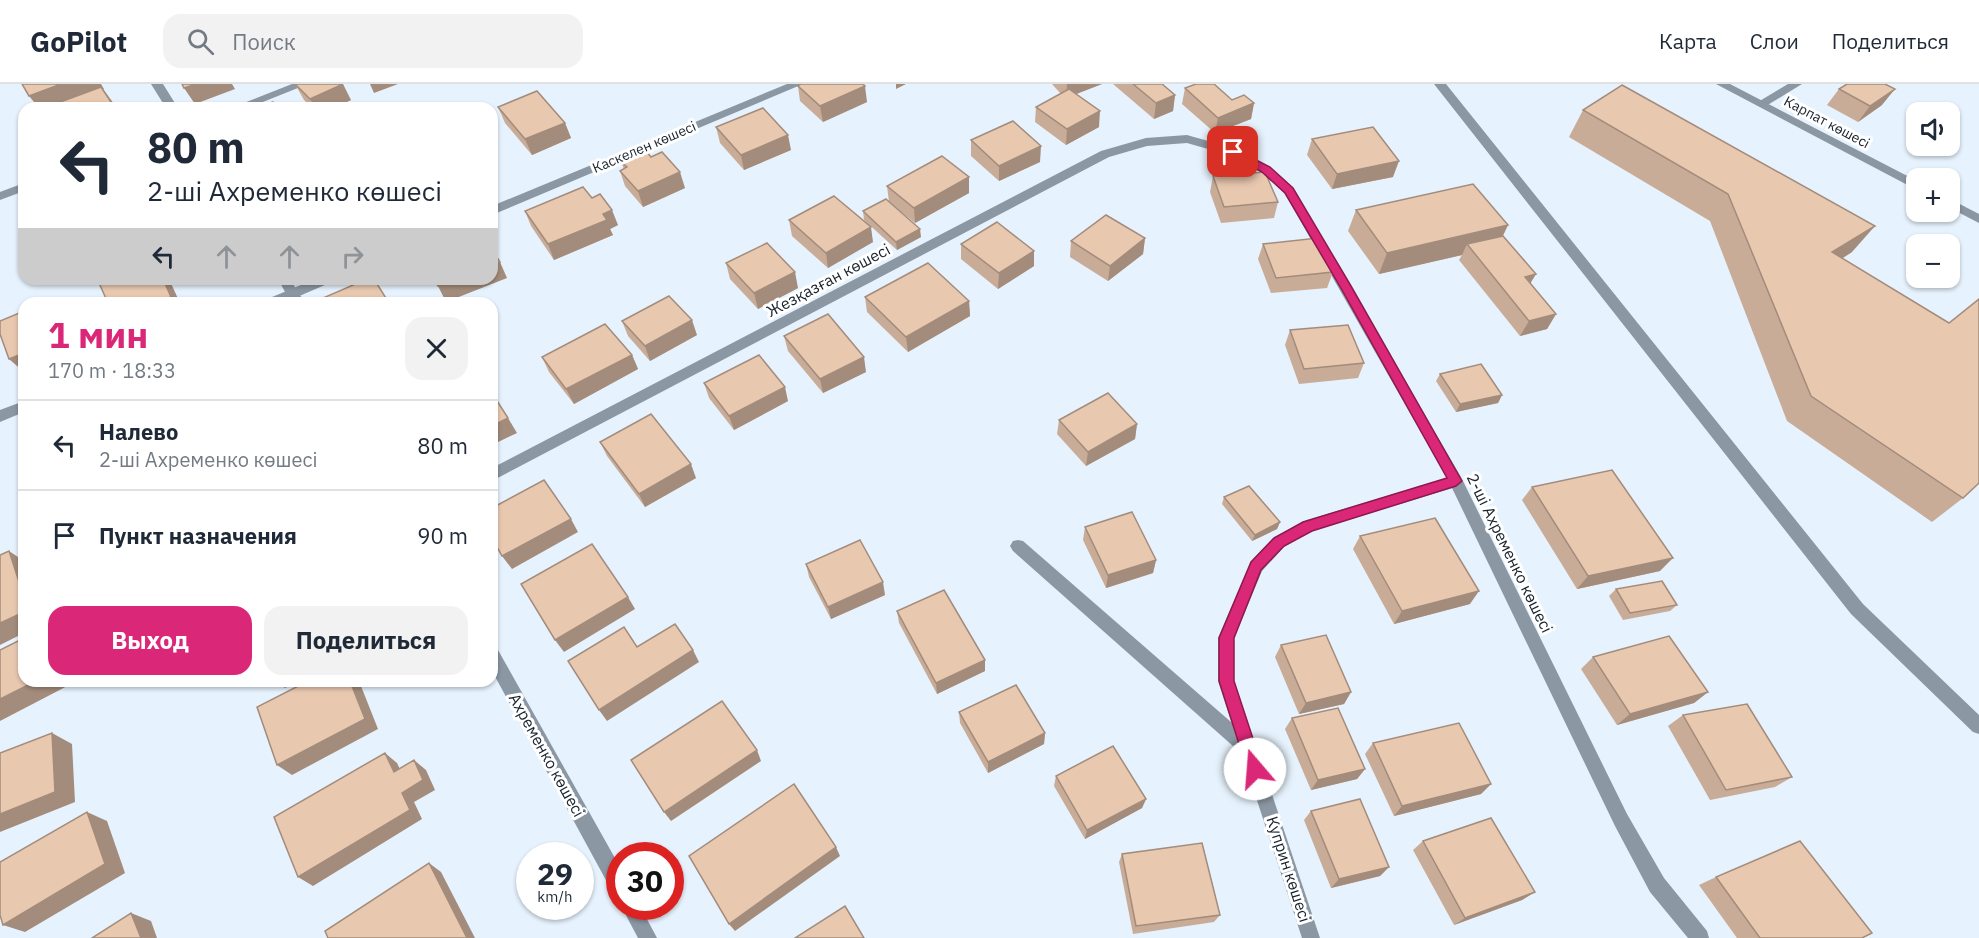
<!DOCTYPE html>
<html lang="ru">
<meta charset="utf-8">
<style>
:root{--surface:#fff;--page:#f2f2f3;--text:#1f2937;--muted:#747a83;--line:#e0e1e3;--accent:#db2777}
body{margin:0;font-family:"IBM Plex Sans",sans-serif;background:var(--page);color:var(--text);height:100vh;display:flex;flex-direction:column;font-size:22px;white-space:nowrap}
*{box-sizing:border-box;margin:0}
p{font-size:20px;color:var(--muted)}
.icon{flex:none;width:33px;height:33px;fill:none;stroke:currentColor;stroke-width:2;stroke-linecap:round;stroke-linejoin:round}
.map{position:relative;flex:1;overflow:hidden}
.panel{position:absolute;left:18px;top:213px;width:480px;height:390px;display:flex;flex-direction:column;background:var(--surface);border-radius:18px;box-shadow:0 2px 4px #0004}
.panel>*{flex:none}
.banner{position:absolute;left:18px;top:18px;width:480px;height:183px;border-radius:18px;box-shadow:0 2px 4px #0004;background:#fff;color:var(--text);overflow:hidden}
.fabs{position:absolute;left:1906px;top:18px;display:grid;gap:12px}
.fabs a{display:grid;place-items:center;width:54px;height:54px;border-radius:12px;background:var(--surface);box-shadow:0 2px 4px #0004;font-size:30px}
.speed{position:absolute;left:516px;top:758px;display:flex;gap:12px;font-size:30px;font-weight:700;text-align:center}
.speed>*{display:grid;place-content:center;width:78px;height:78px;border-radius:50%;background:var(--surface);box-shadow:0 2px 4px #0004;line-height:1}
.speed small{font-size:15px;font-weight:400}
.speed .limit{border:9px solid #d22;background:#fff;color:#111}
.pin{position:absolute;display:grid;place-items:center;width:51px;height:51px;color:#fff;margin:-26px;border-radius:12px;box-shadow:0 3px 9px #0006}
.me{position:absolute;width:66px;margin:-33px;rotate:342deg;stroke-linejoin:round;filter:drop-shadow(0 0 4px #0008)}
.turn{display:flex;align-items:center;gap:21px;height:126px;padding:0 30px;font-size:27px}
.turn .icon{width:78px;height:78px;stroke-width:2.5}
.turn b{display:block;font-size:42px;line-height:51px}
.lanes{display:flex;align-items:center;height:57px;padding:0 30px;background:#0003;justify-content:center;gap:30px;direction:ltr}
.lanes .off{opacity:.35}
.round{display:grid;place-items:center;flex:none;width:63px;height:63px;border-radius:18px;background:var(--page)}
.head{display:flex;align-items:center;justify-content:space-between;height:102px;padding:0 30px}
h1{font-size:36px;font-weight:800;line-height:45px;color:var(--accent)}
.button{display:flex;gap:12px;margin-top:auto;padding:12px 30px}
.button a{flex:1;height:69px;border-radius:18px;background:var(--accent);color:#fff;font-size:24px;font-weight:800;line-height:69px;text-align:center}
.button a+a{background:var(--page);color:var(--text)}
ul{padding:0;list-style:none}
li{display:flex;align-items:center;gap:18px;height:90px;padding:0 30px;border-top:2px solid var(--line)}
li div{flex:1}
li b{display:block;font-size:22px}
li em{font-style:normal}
header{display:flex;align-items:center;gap:36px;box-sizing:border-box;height:84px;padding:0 30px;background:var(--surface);border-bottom:2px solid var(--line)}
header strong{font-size:28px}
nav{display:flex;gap:33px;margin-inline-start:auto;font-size:21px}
.search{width:420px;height:54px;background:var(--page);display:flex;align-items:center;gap:15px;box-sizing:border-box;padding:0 21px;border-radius:18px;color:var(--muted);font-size:22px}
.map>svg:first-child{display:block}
</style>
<header>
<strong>GoPilot</strong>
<div class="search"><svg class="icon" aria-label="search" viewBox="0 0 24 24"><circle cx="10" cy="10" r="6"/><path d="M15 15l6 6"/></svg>Поиск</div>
<nav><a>Карта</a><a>Слои</a><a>Поделиться</a></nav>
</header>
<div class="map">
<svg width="1979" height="854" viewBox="0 0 1979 854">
<rect width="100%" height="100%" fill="#e6f2fd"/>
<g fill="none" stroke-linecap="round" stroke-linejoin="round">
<!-- service -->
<polygon fill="#8b97a3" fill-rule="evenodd" points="1018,456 1023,457 1254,658 1257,664 1254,670 1248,672 1242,670 1013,467 1010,462 1013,457"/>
<!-- minor -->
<g fill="#8b97a3" fill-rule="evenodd">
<polygon points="292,0 308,0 248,24 231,24"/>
<polygon points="787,0 803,0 492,131 492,122"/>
<polygon points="1434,0 1446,0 1863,520 1979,631 1979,650 1973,648 1851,530"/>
<polygon points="1788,0 1802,0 1766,22 1758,22 1758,18"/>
<path d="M1187 51C1234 64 1257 70 1293 104L1461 393 1627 730 1664 794 1707 847 1709 854H1688L1650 808 1615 742 1452 404 1312 447 1284 463 1262 487 1234 554V597L1320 854H1302L1218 597V554L1251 478 1274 453 1307 436 1447 394 1285 110 1262 88 1229 71 1187 59 1147 62 1109 73 492 397V384L1101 67 1146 54Z"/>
<polygon points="24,99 24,107 0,116 0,108"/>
<polygon points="315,195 333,195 332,198 283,219 263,219 265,216"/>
<polygon points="24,317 24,328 0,338 0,326"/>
</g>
<!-- tertiary -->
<g fill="#8b97a3" fill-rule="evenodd">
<polygon points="151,0 163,0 178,24 166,24"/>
<polygon points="1716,0 1730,0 1917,97 1917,106"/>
<polygon points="1950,115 1979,130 1979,139 1950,124"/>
<polygon points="278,195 290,195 305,219 291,219"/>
<polygon points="492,564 498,566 620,783 620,811 613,809 492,587"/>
<polygon points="621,822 640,822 657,854 638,854"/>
</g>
</g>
<!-- wall -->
<g fill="#c8ac97">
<polygon points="295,0 351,16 334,24 313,24 304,16"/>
<polygon points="1052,0 1102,0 1076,10 1099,43 1066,61 1035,38 1036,23 1061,10"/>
<polygon points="1113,0 1162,0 1175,11 1173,27 1154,35"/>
<polygon points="798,2 867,18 823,38 800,17"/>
<polygon points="1185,4 1232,16 1254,19 1251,35 1215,49 1182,20"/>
<polygon points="1839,5 1882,21 1858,38 1827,21"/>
<polygon points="498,23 565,39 571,54 532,71 505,39"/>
<polygon points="1583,26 1852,168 1843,174 1963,414 1932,438 1787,337 1710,137 1569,53"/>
<polygon points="716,43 791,66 744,86 720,59"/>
<polygon points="1312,55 1393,93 1332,105 1307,71"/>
<polygon points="971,56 1040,78 999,97 971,72"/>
<polygon points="651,73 685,104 643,123 625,102 620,87 624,85 621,78"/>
<polygon points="1213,92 1278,118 1274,134 1221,139 1210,108"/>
<polygon points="969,93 969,109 915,139 889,118 887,102"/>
<polygon points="592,114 618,141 610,145 613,151 554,176 531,142 525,127"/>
<polygon points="1356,126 1508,141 1503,152 1536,190 1530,199 1556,230 1547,245 1520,252 1459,176 1462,171 1379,190 1348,147"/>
<polygon points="863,127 921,153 897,166 864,136"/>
<polygon points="789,136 873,158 828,184 792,152"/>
<polygon points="1145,154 1143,170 1108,197 1070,173 1071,157"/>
<polygon points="961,160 1034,182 998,205 961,175"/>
<polygon points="1263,160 1333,188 1327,204 1271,209 1258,175"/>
<polygon points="726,179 798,204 758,225 730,195"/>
<polygon points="865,213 969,217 970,232 908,268 867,228"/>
<polygon points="622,237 697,251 650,277 628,252"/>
<polygon points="1290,246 1364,279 1358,294 1299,300 1285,261"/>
<polygon points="784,252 866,288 823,309 788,267"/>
<polygon points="632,271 638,285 574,320 549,288 542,273"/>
<polygon points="1440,290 1502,311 1498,319 1456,328 1436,297"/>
<polygon points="704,299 788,317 734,346 709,314"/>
<polygon points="1059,336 1137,340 1135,355 1086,382 1057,350"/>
<polygon points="600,358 696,394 645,423 607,372"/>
<polygon points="1532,403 1660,487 1577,505 1522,416"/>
<polygon points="1224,413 1280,438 1277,445 1252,457 1222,420"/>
<polygon points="1085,443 1156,476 1153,489 1106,504 1083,456"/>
<polygon points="1360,452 1470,520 1394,540 1353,465"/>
<polygon points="806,480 885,511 831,535 809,493"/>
<polygon points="1616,505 1677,521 1670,527 1623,536 1609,512"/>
<polygon points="897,527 985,587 937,610 899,539"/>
<polygon points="1281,561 1351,608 1344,620 1299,630 1275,573"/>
<polygon points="1593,573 1708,608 1694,619 1617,641 1581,585"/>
<polygon points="959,628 1045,649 1044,660 988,689 960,639"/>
<polygon points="1683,631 1792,693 1775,703 1710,716 1668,642"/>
<polygon points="1292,634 1365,685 1357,695 1311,706 1285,645"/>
<polygon points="1373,659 1491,700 1481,710 1394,732 1365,670"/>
<polygon points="1056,692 1146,715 1142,724 1085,755 1054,702"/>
<polygon points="1311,727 1389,783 1380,792 1331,804 1304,736"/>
<polygon points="1423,757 1535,808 1522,816 1454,841 1413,766"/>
<polygon points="1122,770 1220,831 1214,838 1133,850 1119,778"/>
<polygon points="1716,793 1862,854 1737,854 1699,801"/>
</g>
<!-- shaded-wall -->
<g fill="#a38c7b">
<polygon points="61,0 101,0 104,5 103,5 117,24 39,24 29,12"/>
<polygon points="196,0 232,0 235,5 195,20 184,4"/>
<polygon points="343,0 351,16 334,24 316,24 310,15"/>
<polygon points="370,0 398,0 374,9"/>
<polygon points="896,0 906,0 896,5"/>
<polygon points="1067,0 1102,0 1066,14"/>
<polygon points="865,2 867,18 823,38 820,22"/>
<polygon points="1895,5 1882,21 1858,38 1870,22"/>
<polygon points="1175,11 1173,27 1154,35 1156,19"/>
<polygon points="1254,19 1251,35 1215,49 1218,34"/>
<polygon points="1100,27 1099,43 1066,61 1067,45"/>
<polygon points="565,39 571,54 532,71 525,55"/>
<polygon points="788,51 791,66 744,86 741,71"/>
<polygon points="1041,62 1040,78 999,97 999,82"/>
<polygon points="1399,77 1393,93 1332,105 1337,90"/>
<polygon points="680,88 685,104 643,123 638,107"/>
<polygon points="969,93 969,109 915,139 914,124"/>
<polygon points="612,126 618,141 610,145 613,151 554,176 548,160 603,130"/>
<polygon points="1508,141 1497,163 1467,160 1462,171 1379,190 1387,169"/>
<polygon points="1875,142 1852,168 1810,194 1832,168"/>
<polygon points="871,143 873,158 828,184 826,169"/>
<polygon points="920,145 921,153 897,166 896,158"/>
<polygon points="1145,154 1143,170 1108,197 1110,182"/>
<polygon points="1034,167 1034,182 998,205 999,189"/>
<polygon points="500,178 507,194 446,218 438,202 457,195 492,195 492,181"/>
<polygon points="795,188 798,204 758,225 754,209"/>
<polygon points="1536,190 1527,205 1525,193"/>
<polygon points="163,195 169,195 180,219 155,219"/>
<polygon points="969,217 970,232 908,268 906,253"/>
<polygon points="1556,230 1547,245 1520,252 1529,237"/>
<polygon points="692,236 697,251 650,277 645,262"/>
<polygon points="24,269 24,288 9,275"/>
<polygon points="632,271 638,285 574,320 566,305"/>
<polygon points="864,273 866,288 823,309 820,295"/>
<polygon points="785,303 788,317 734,346 729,332"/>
<polygon points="1502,311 1498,319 1456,328 1460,320"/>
<polygon points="508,334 517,349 492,361 492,342"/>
<polygon points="1137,340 1135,355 1086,382 1088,368"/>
<polygon points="691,380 696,394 645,423 639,410"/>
<polygon points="571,435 578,448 512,485 502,472"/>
<polygon points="1280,438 1277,445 1252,457 1255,451"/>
<polygon points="9,467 24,477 24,513"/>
<polygon points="1673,474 1660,487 1577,505 1588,492"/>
<polygon points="1156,476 1153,489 1106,504 1108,491"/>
<polygon points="883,498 885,511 831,535 828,523"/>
<polygon points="1479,507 1470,520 1394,540 1402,527"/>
<polygon points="628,513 635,525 564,568 555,556"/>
<polygon points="24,528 24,549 0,561 0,539"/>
<polygon points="693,566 699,578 607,637 599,626"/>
<polygon points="985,576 985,587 937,610 936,599"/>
<polygon points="36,597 72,597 73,599 0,637 0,615"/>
<polygon points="275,597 299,597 285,604"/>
<polygon points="350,597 359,597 378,645 292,691 277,681"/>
<polygon points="1351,608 1344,620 1299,630 1306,619"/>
<polygon points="1708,608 1694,619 1617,641 1630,630"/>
<polygon points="52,649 72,660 75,718 0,748 0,730"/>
<polygon points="1045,649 1044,660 988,689 988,678"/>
<polygon points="757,666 761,677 671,737 664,728"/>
<polygon points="385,669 397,679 406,698 394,688"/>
<polygon points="414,676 426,686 435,706 414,718 422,735 313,802 298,793 402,709"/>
<polygon points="1365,685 1357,695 1311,706 1318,696"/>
<polygon points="1491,700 1481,710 1394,732 1402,722"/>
<polygon points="1146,715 1142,724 1085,755 1087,746"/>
<polygon points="87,728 107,737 125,789 25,848 3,841"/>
<polygon points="836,763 840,772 735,847 729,840"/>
<polygon points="429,779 441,788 475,854 467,854"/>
<polygon points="1389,783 1380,792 1331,804 1339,795"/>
<polygon points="1535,808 1522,816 1454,841 1465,834"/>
<polygon points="131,829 151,837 157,854 141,854"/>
</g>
<!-- building -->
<g fill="#e9c8b0" stroke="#a38c7b" stroke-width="1.5">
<polygon points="22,0 61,0 29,12"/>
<polygon points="182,0 196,0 184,4"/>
<polygon points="295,0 343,0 310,15"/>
<polygon points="801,0 863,0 865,2 820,22 798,2"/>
<polygon points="1133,0 1162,0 1175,11 1156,19"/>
<polygon points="1196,0 1214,0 1232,16 1244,11 1254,19 1218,34 1185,4"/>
<polygon points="1847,0 1885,0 1895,5 1870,22 1839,5"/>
<polygon points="1622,1 1875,142 1832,168 1949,239 1979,215 1979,399 1963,414 1811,312 1728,110 1583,26"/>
<polygon points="101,3 115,24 44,24"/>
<polygon points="1069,5 1100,27 1067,45 1036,23"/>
<polygon points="537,7 565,39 525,55 498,23"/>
<polygon points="273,18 276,24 257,24"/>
<polygon points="763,24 788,51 741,71 716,43"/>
<polygon points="1013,37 1041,62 999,82 971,56"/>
<polygon points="1373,43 1399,77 1337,90 1312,55"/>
<polygon points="646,67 651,73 662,68 680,88 638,107 620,87 627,83 621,78"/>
<polygon points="942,72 969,93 914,124 887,102"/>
<polygon points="1265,88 1278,118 1224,123 1213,92"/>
<polygon points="1473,100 1508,141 1387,169 1356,126"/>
<polygon points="583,103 592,114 600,110 612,126 603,130 607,136 548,160 525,127"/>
<polygon points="834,112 871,143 826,169 789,136"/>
<polygon points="886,115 920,145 896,158 863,127"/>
<polygon points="1106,131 1145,154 1110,182 1071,157"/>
<polygon points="997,138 1034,167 999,189 961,160"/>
<polygon points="1503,152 1536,190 1525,193 1556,230 1529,237 1467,160"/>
<polygon points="1318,154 1333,188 1276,194 1263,160"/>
<polygon points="767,159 795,188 754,209 726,179"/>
<polygon points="492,165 500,178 492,181"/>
<polygon points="928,179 969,217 906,253 865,213"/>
<polygon points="109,195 163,195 171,213 155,219 108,219 99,199"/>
<polygon points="367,195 374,195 389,219 317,219 316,217"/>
<polygon points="434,195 457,195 438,202"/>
<polygon points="669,212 692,236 645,262 622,237"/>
<polygon points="24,227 24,269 9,275 0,250 0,237"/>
<polygon points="828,230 864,273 820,295 784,252"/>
<polygon points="605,240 632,271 566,305 542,273"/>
<polygon points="1348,241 1364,279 1304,285 1290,246"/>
<polygon points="759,271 785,303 729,332 704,299"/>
<polygon points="1481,280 1502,311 1460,320 1440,290"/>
<polygon points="492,309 508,334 492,342"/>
<polygon points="1108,309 1137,340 1088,368 1059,336"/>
<polygon points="651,330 691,380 639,410 600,358"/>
<polygon points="1612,386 1673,474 1588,492 1532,403"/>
<polygon points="544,396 571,435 502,472 492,454 492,424"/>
<polygon points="1249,402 1280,438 1255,451 1224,413"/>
<polygon points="1132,428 1156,476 1108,491 1085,443"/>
<polygon points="1435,434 1479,507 1402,527 1360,452"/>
<polygon points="860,456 883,498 828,523 806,480"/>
<polygon points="592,460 628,513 555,556 521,500"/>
<polygon points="9,467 24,513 24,528 0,539 0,471"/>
<polygon points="1662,497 1677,521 1630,529 1616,505"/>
<polygon points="944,506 985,576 936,599 897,527"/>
<polygon points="675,540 693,566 599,626 568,577 624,543 637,563"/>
<polygon points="1326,551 1351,608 1306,619 1281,561"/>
<polygon points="1669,552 1708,608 1630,630 1593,573"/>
<polygon points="24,554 24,597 36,597 0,615 0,566"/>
<polygon points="308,597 350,597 365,635 277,681 257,623"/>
<polygon points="1016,601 1045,649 988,678 959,628"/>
<polygon points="722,617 757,666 664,728 631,676"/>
<polygon points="1747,620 1792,693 1726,706 1683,631"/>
<polygon points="1338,624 1365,685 1318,696 1292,634"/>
<polygon points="1459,639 1491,700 1402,722 1373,659"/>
<polygon points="52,649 55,708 0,730 0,669"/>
<polygon points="1113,662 1146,715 1087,746 1056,692"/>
<polygon points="385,669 394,688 414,676 423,696 402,709 410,726 298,793 274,733"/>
<polygon points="794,700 836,763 729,840 689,772"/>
<polygon points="1360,715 1389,783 1339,795 1311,727"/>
<polygon points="87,728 105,780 3,841 0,831 0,778"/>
<polygon points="1491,734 1535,808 1465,834 1423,757"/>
<polygon points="1800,757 1872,849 1862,854 1760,854 1716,793"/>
<polygon points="1202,759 1220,831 1136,842 1122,770"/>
<polygon points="429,779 467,854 328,854 325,847"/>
<polygon points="845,822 864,854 795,854"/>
<polygon points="131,829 141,854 92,854"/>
</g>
<!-- route -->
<polygon fill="#db2777" stroke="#8e194d" stroke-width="1.5" points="1233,64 1270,83 1293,104 1351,202 1462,397 1456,402 1312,447 1284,462 1261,486 1234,554 1234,597 1263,685 1261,690 1255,692 1250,690 1247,685 1219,597 1219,554 1251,478 1274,454 1303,438 1447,394 1342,206 1285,109 1262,88 1229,70 1229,65"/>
<g text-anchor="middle" stroke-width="6" stroke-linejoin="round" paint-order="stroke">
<!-- far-street labels -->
<g font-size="14" fill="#17222c" stroke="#fff">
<text transform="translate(1827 38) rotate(28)" y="5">Карпат көшесі</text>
<text transform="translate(644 63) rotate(-23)" y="5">Каскелен көшесі</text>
</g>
<!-- street labels -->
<g font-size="16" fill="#17222c" stroke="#fff">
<text transform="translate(828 196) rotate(-28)" y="6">Жезқазған көшесі</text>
<text transform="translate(1510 469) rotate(64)" y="6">2-ші Ахременко көшесі</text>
<text transform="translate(547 671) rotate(61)" y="6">Ахременко көшесі</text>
<text transform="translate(1289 785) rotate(72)" y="6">Куприн көшесі</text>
</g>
</g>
</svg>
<div class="fabs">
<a><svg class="icon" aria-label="sound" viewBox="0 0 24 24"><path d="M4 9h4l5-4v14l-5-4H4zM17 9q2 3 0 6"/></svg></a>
<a>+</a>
<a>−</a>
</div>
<div class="speed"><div>29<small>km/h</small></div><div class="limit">30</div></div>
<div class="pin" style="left:1233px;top:68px;background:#d93025"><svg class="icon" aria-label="arrive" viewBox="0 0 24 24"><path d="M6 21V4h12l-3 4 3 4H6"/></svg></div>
<svg class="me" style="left:1255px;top:685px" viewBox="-20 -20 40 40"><circle r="19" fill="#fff"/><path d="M0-13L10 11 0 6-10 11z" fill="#db2777"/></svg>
<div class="banner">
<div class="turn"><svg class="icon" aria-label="left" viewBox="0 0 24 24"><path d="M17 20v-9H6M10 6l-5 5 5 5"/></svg><div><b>80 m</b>2-ші Ахременко көшесі</div></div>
<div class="lanes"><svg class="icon" aria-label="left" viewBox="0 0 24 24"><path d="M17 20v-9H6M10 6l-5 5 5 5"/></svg><svg class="icon off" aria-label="ahead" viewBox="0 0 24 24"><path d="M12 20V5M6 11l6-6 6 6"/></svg><svg class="icon off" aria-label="ahead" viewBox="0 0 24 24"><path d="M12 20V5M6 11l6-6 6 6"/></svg><svg class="icon off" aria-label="right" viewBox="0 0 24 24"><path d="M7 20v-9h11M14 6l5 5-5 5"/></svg></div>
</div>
<section class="panel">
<div class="head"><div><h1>1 мин</h1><p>170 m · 18:33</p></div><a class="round"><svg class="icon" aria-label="close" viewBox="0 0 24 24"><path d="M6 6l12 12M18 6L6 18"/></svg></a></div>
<ul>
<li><svg class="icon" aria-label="left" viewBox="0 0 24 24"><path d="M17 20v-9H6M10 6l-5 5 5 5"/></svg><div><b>Налево</b><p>2-ші Ахременко көшесі</p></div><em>80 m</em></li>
<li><svg class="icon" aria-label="arrive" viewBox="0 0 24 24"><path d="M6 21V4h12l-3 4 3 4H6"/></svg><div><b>Пункт назначения</b></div><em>90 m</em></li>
</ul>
<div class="button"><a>Выход</a><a>Поделиться</a></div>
</section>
</div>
